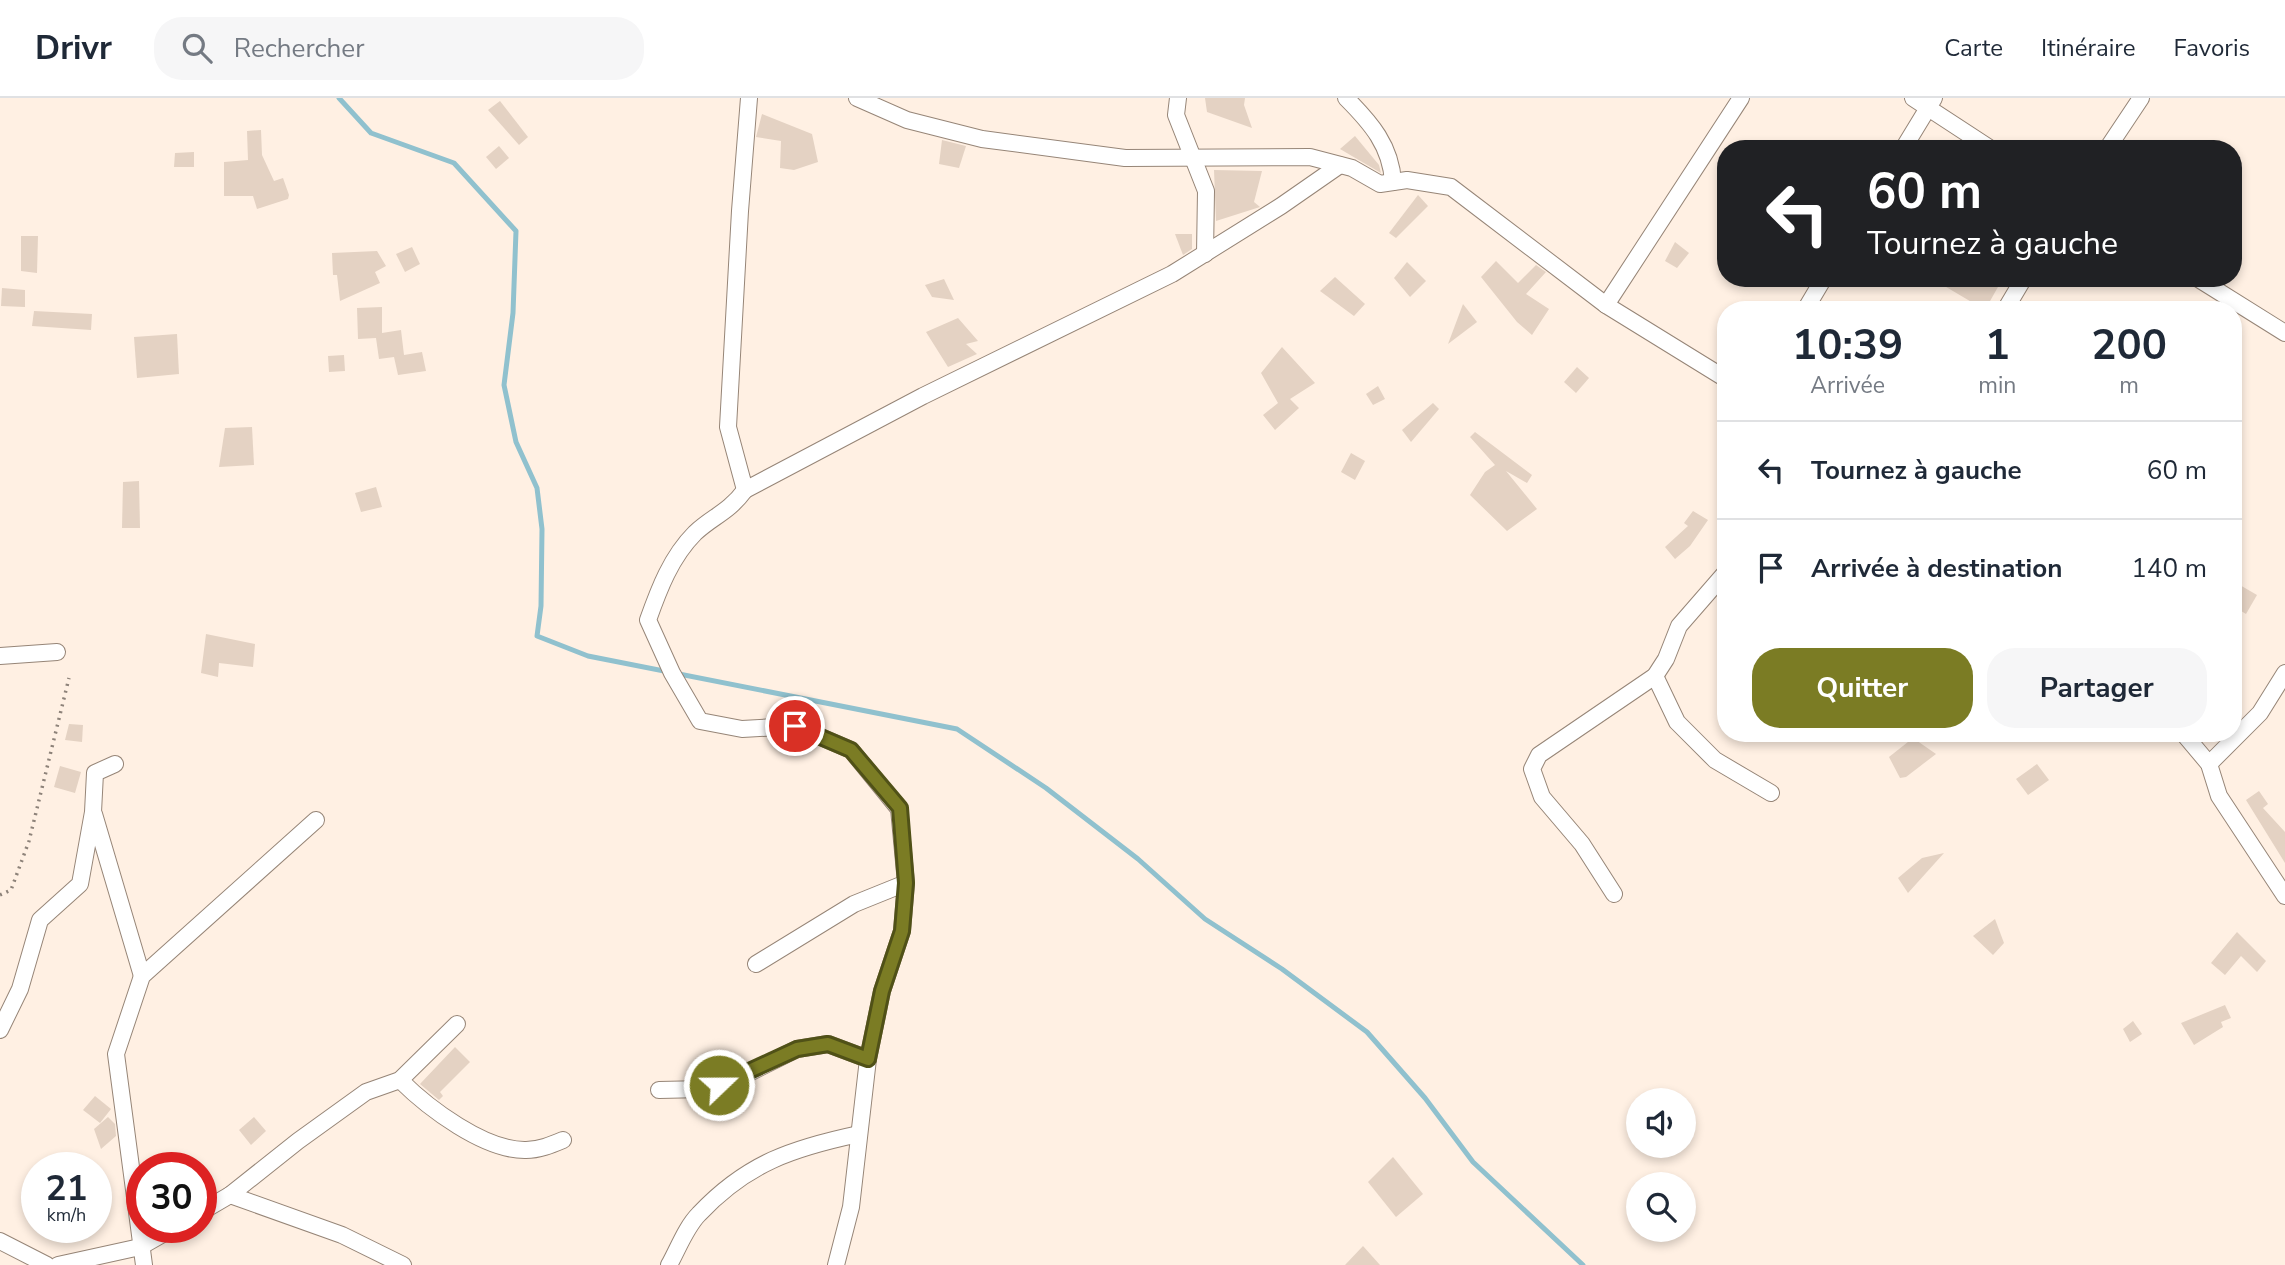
<!DOCTYPE html>
<html lang="fr">
<meta charset="utf-8">
<style>
:root{--surface:#fff;--page:#f6f6f7;--text:#1f2937;--muted:#747a83;--line:#e0e1e3;--accent:#7b7c24}
body{margin:0;font-family:"Nunito Sans",sans-serif;background:var(--page);color:var(--text);height:100vh;display:flex;flex-direction:column;font-size:26px;white-space:nowrap}
*{box-sizing:border-box;margin:0}
p{font-size:23px;color:var(--muted)}
.icon{flex:none;width:38px;height:38px;fill:none;stroke:currentColor;stroke-width:2;stroke-linecap:round;stroke-linejoin:round}
.map{position:relative;flex:1;overflow:hidden}
.side{position:absolute;left:1717px;top:203px;width:525px;height:441px;display:flex;flex-direction:column;background:var(--surface);border-radius:28px;box-shadow:0 4px 10px #0003}
.side>*{flex:none}
.guide{position:absolute;left:1717px;top:42px;width:525px;height:147px;border-radius:28px;box-shadow:0 4px 10px #0003;background:#202124;color:#fff;overflow:hidden}
.fabs{position:absolute;left:1626px;top:990px;display:grid;gap:14px}
.fabs a{display:grid;place-items:center;width:70px;height:70px;border-radius:50%;background:var(--surface);box-shadow:0 4px 10px #0003;font-size:35px}
.speed{position:absolute;left:21px;top:1054px;display:flex;gap:14px;font-size:35px;font-weight:700;text-align:center}
.speed>*{display:grid;place-content:center;width:91px;height:91px;border-radius:50%;background:var(--surface);box-shadow:0 4px 10px #0003;line-height:1}
.speed small{font-size:18px;font-weight:400}
.speed .limit{border:10px solid #d22;background:#fff;color:#111}
.pin{position:absolute;display:grid;place-items:center;width:60px;height:60px;color:#fff;margin:-30px;border:4px solid #fff;border-radius:50%;box-shadow:0 2px 7px #0007}
.me{position:absolute;width:77px;margin:-38px;rotate:68deg;stroke-linejoin:round;filter:drop-shadow(0 0 5px #0008)}
.turn{display:flex;align-items:center;gap:24px;height:147px;padding:0 35px;font-size:32px}
.turn .icon{width:91px;height:91px;stroke-width:2.5}
.turn b{display:block;font-size:49px;line-height:60px}
.eta{display:flex;justify-content:space-evenly;align-items:center;height:119px;text-align:center}
.eta b{font-size:42px;font-weight:700;line-height:49px}
.button{display:flex;gap:14px;margin-top:auto;padding:14px 35px}
.button a{flex:1;height:80px;border-radius:28px;background:var(--accent);color:#fff;font-size:28px;font-weight:700;line-height:80px;text-align:center}
.button a+a{background:var(--page);color:var(--text)}
ul{padding:0;list-style:none}
li{display:flex;align-items:center;gap:21px;height:98px;padding:0 35px;border-top:2px solid var(--line)}
li div{flex:1}
li b{display:block;font-size:26px}
li em{font-style:normal}
header{display:flex;align-items:center;gap:42px;box-sizing:border-box;height:98px;padding:0 35px;background:var(--surface);border-bottom:2px solid var(--line)}
header strong{font-size:33px}
nav{display:flex;gap:38px;margin-inline-start:auto;font-size:24px}
.search{width:490px;height:63px;background:var(--page);display:flex;align-items:center;gap:18px;box-sizing:border-box;padding:0 24px;border-radius:28px;color:var(--muted);font-size:26px}
.map>svg:first-child{display:block}
</style>
<header>
<strong>Drivr</strong>
<div class="search"><svg class="icon" aria-label="search" viewBox="0 0 24 24"><circle cx="10" cy="10" r="6"/><path d="M15 15l6 6"/></svg>Rechercher</div>
<nav><a>Carte</a><a>Itinéraire</a><a>Favoris</a></nav>
</header>
<div class="map">
<svg width="2285" height="1167" viewBox="0 0 2285 1167">
<rect width="100%" height="100%" fill="#fff0e3"/>
<g fill="none" stroke-linecap="round" stroke-linejoin="round">
<!-- stream -->
<polyline stroke="#90c1ce" stroke-width="5" points="339,0 371,35 454,65 516,133 513,215 504,287 516,344 537,390 542,431 541,508 537,538 588,558 957,631 1046,690 1138,761 1205,821 1282,871 1367,934 1425,1000 1473,1064 1583,1167"/>
</g>
<!-- building -->
<g fill="#e4d2c3">
<polygon points="1205,0 1245,0 1244,7 1252,30 1207,14"/>
<polygon points="500,3 528,39 519,47 488,12"/>
<polygon points="762,16 812,36 818,64 794,72 780,70 781,43 756,39"/>
<polygon points="261,32 262,57 274,83 283,80 289,97 288,101 257,111 253,98 224,98 224,64 248,62 247,33"/>
<polygon points="1355,38 1379,67 1381,75 1340,51"/>
<polygon points="942,42 966,48 959,70 939,66"/>
<polygon points="499,48 509,60 496,71 486,59"/>
<polygon points="194,54 194,69 174,69 175,55"/>
<polygon points="1214,72 1262,73 1254,104 1260,109 1216,123"/>
<polygon points="1418,97 1428,108 1396,140 1389,135"/>
<polygon points="1175,136 1192,136 1192,151 1183,157"/>
<polygon points="21,138 38,138 37,175 21,173"/>
<polygon points="1675,144 1689,155 1677,170 1665,163"/>
<polygon points="412,149 420,166 405,174 396,156"/>
<polygon points="377,153 386,168 375,174 380,185 340,203 337,177 333,177 332,155"/>
<polygon points="1496,163 1518,185 1536,167 1546,174 1526,196 1549,211 1532,237 1517,224 1481,179"/>
<polygon points="1407,164 1426,183 1410,199 1394,180"/>
<polygon points="1335,179 1365,206 1354,218 1320,193"/>
<polygon points="1931,180 2003,180 1985,212"/>
<polygon points="944,181 954,202 932,199 925,187"/>
<polygon points="2,190 25,192 25,209 1,208"/>
<polygon points="1463,206 1477,224 1448,246"/>
<polygon points="382,209 382,235 401,232 404,257 422,254 426,273 398,277 394,259 379,261 376,240 358,241 357,210"/>
<polygon points="34,213 92,216 91,232 32,228"/>
<polygon points="958,220 978,243 966,246 977,256 948,269 926,234"/>
<polygon points="177,236 179,276 137,280 134,239"/>
<polygon points="1282,249 1315,285 1290,301 1299,310 1275,332 1263,317 1278,305 1261,275"/>
<polygon points="344,257 345,273 329,274 328,258"/>
<polygon points="1577,269 1589,280 1576,295 1564,284"/>
<polygon points="1378,288 1385,301 1373,307 1366,296"/>
<polygon points="1433,305 1439,311 1411,344 1402,332"/>
<polygon points="252,329 254,367 219,369 225,330"/>
<polygon points="1475,334 1532,377 1527,385 1506,373 1537,411 1507,433 1470,397 1485,374 1495,367 1470,339"/>
<polygon points="1351,355 1365,363 1355,382 1341,374"/>
<polygon points="139,383 140,430 122,430 123,384"/>
<polygon points="376,389 382,409 361,414 355,395"/>
<polygon points="1693,413 1708,422 1690,448 1675,461 1665,449 1688,428 1684,425"/>
<polygon points="2233,483 2257,497 2246,516 2233,508"/>
<polygon points="206,536 255,546 253,569 219,565 218,579 201,575"/>
<polygon points="69,626 83,627 82,644 65,642"/>
<polygon points="1913,640 1936,656 1906,679 1900,680 1889,659"/>
<polygon points="2037,666 2049,682 2028,697 2016,681"/>
<polygon points="60,668 81,674 75,695 54,689"/>
<polygon points="2259,693 2268,706 2263,710 2285,734 2285,765 2246,702"/>
<polygon points="1944,755 1908,795 1898,780 1922,760"/>
<polygon points="1995,821 2004,845 1993,857 1973,838"/>
<polygon points="2237,834 2266,863 2257,874 2241,858 2225,877 2211,865"/>
<polygon points="2225,907 2231,920 2221,924 2223,929 2194,947 2181,925"/>
<polygon points="2133,923 2142,936 2130,944 2123,931"/>
<polygon points="455,949 470,964 440,994 443,998 439,1002 420,986"/>
<polygon points="95,998 111,1011 100,1025 83,1012"/>
<polygon points="108,1019 115,1026 116,1038 101,1051 94,1031"/>
<polygon points="254,1019 266,1033 251,1047 239,1032"/>
<polygon points="1393,1059 1423,1096 1396,1119 1368,1084"/>
<polygon points="1363,1148 1380,1167 1345,1167"/>
</g>
<g fill="none" stroke-linecap="round" stroke-linejoin="round">
<defs>
<g id="street">
<polyline points="749,0 740,113 728,329 745,392 923,298 1172,176 1281,108 1340,67"/>
<polyline points="857,0 907,22 982,41 1125,60 1310,59 1352,70 1380,86 1407,82 1451,89 1606,207 1726,281"/>
<polyline points="1178,0 1176,17 1206,93 1205,156"/>
<path d="M1346 0C1371 25 1391 48 1393 84"/>
<polyline points="1913,0 1991,51"/>
<polyline points="1903,51 1934,0"/>
<polyline points="2107,51 2141,0"/>
<polyline points="2197,180 2285,235"/>
<polyline points="1606,207 1741,0"/>
<polyline points="1805,212 1824,180"/>
<polyline points="2005,212 2024,180"/>
<path d="M745 392C728 415 713 418 695 435 671 459 659 491 648 522L672 575 700 623 742 631 795 628 851 652 899 711 906 785 902 833 882 893 868 961 851 1109 836 1167"/>
<polyline points="0,558 57,554"/>
<polyline points="1655,578 1677,624 1715,662 1771,695"/>
<polyline points="2183,635 2209,666 2219,698 2285,798"/>
<polyline points="2209,666 2260,615 2285,575"/>
<polyline points="94,716 142,878"/>
<polyline points="1614,796 1582,746 1542,699 1532,671 1539,657 1655,578 1666,561 1679,528 1726,474"/>
<polyline points="756,866 854,806 906,785"/>
<polyline points="0,932 20,891 40,822 80,786 93,714 95,675 115,666"/>
<path d="M400 982C428 1010 485 1053 526 1052 539 1052 551 1047 563 1042"/>
<polyline points="659,992 704,991 733,983 797,951 828,946 868,961"/>
<polyline points="230,1097 342,1137 403,1167"/>
<polyline points="201,1114 230,1097 298,1043 366,994 400,982 457,926"/>
<polyline points="0,1143 47,1167"/>
<polyline points="58,1167 140,1149 175,1129"/>
<polyline points="144,1167 116,956 142,878 316,722"/>
<path d="M669 1167C678 1151 686 1129 699 1116 747 1065 793 1050 859 1036"/>
</g>
</defs>
<!-- street casing -->
<use href="#street" stroke="#968577" stroke-width="18"/>
<!-- path -->
<polyline stroke="#8d8279" stroke-width="3.5" stroke-dasharray="2 5" stroke-linecap="butt" points="0,797 11,792 29,743 69,580"/>
<!-- street -->
<use href="#street" stroke="#fff" stroke-width="16"/>
</g>
<g fill="none" stroke-linecap="round" stroke-linejoin="round">
<defs>
<polyline id="route" points="719,987 797,951 828,946 868,961 882,893 902,833 906,785 900,710 851,652 795,628"/>
</defs>
<!-- route casing -->
<use href="#route" stroke="#505117" stroke-width="18"/>
<!-- route -->
<use href="#route" stroke="#7b7c24" stroke-width="12"/>
</g>
</svg>
<div class="fabs">
<a><svg class="icon" aria-label="sound" viewBox="0 0 24 24"><path d="M4 9h4l5-4v14l-5-4H4zM17 9q2 3 0 6"/></svg></a>
<a><svg class="icon" aria-label="search" viewBox="0 0 24 24"><circle cx="10" cy="10" r="6"/><path d="M15 15l6 6"/></svg></a>
</div>
<div class="speed"><div>21<small>km/h</small></div><div class="limit">30</div></div>
<div class="pin" style="left:795px;top:628px;background:#d93025"><svg class="icon" aria-label="arrive" viewBox="0 0 24 24"><path d="M6 21V4h12l-3 4 3 4H6"/></svg></div>
<svg class="me" style="left:719px;top:987px" viewBox="-20 -20 40 40"><circle r="17" fill="#7b7c24" stroke="#fff" stroke-width="3"/><path d="M0-11L8 9 0 5-8 9z" fill="#fff"/></svg>
<div class="guide">
<div class="turn"><svg class="icon" aria-label="left" viewBox="0 0 24 24"><path d="M17 20v-9H6M10 6l-5 5 5 5"/></svg><div><b>60 m</b>Tournez à gauche</div></div>
</div>
<section class="side">
<div class="eta">
<div><b>10:39</b><p>Arrivée</p></div>
<div><b>1</b><p>min</p></div>
<div><b>200</b><p>m</p></div>
</div>
<ul>
<li><svg class="icon" aria-label="left" viewBox="0 0 24 24"><path d="M17 20v-9H6M10 6l-5 5 5 5"/></svg><div><b>Tournez à gauche</b></div><em>60 m</em></li>
<li><svg class="icon" aria-label="arrive" viewBox="0 0 24 24"><path d="M6 21V4h12l-3 4 3 4H6"/></svg><div><b>Arrivée à destination</b></div><em>140 m</em></li>
</ul>
<div class="button"><a>Quitter</a><a>Partager</a></div>
</section>
</div>
